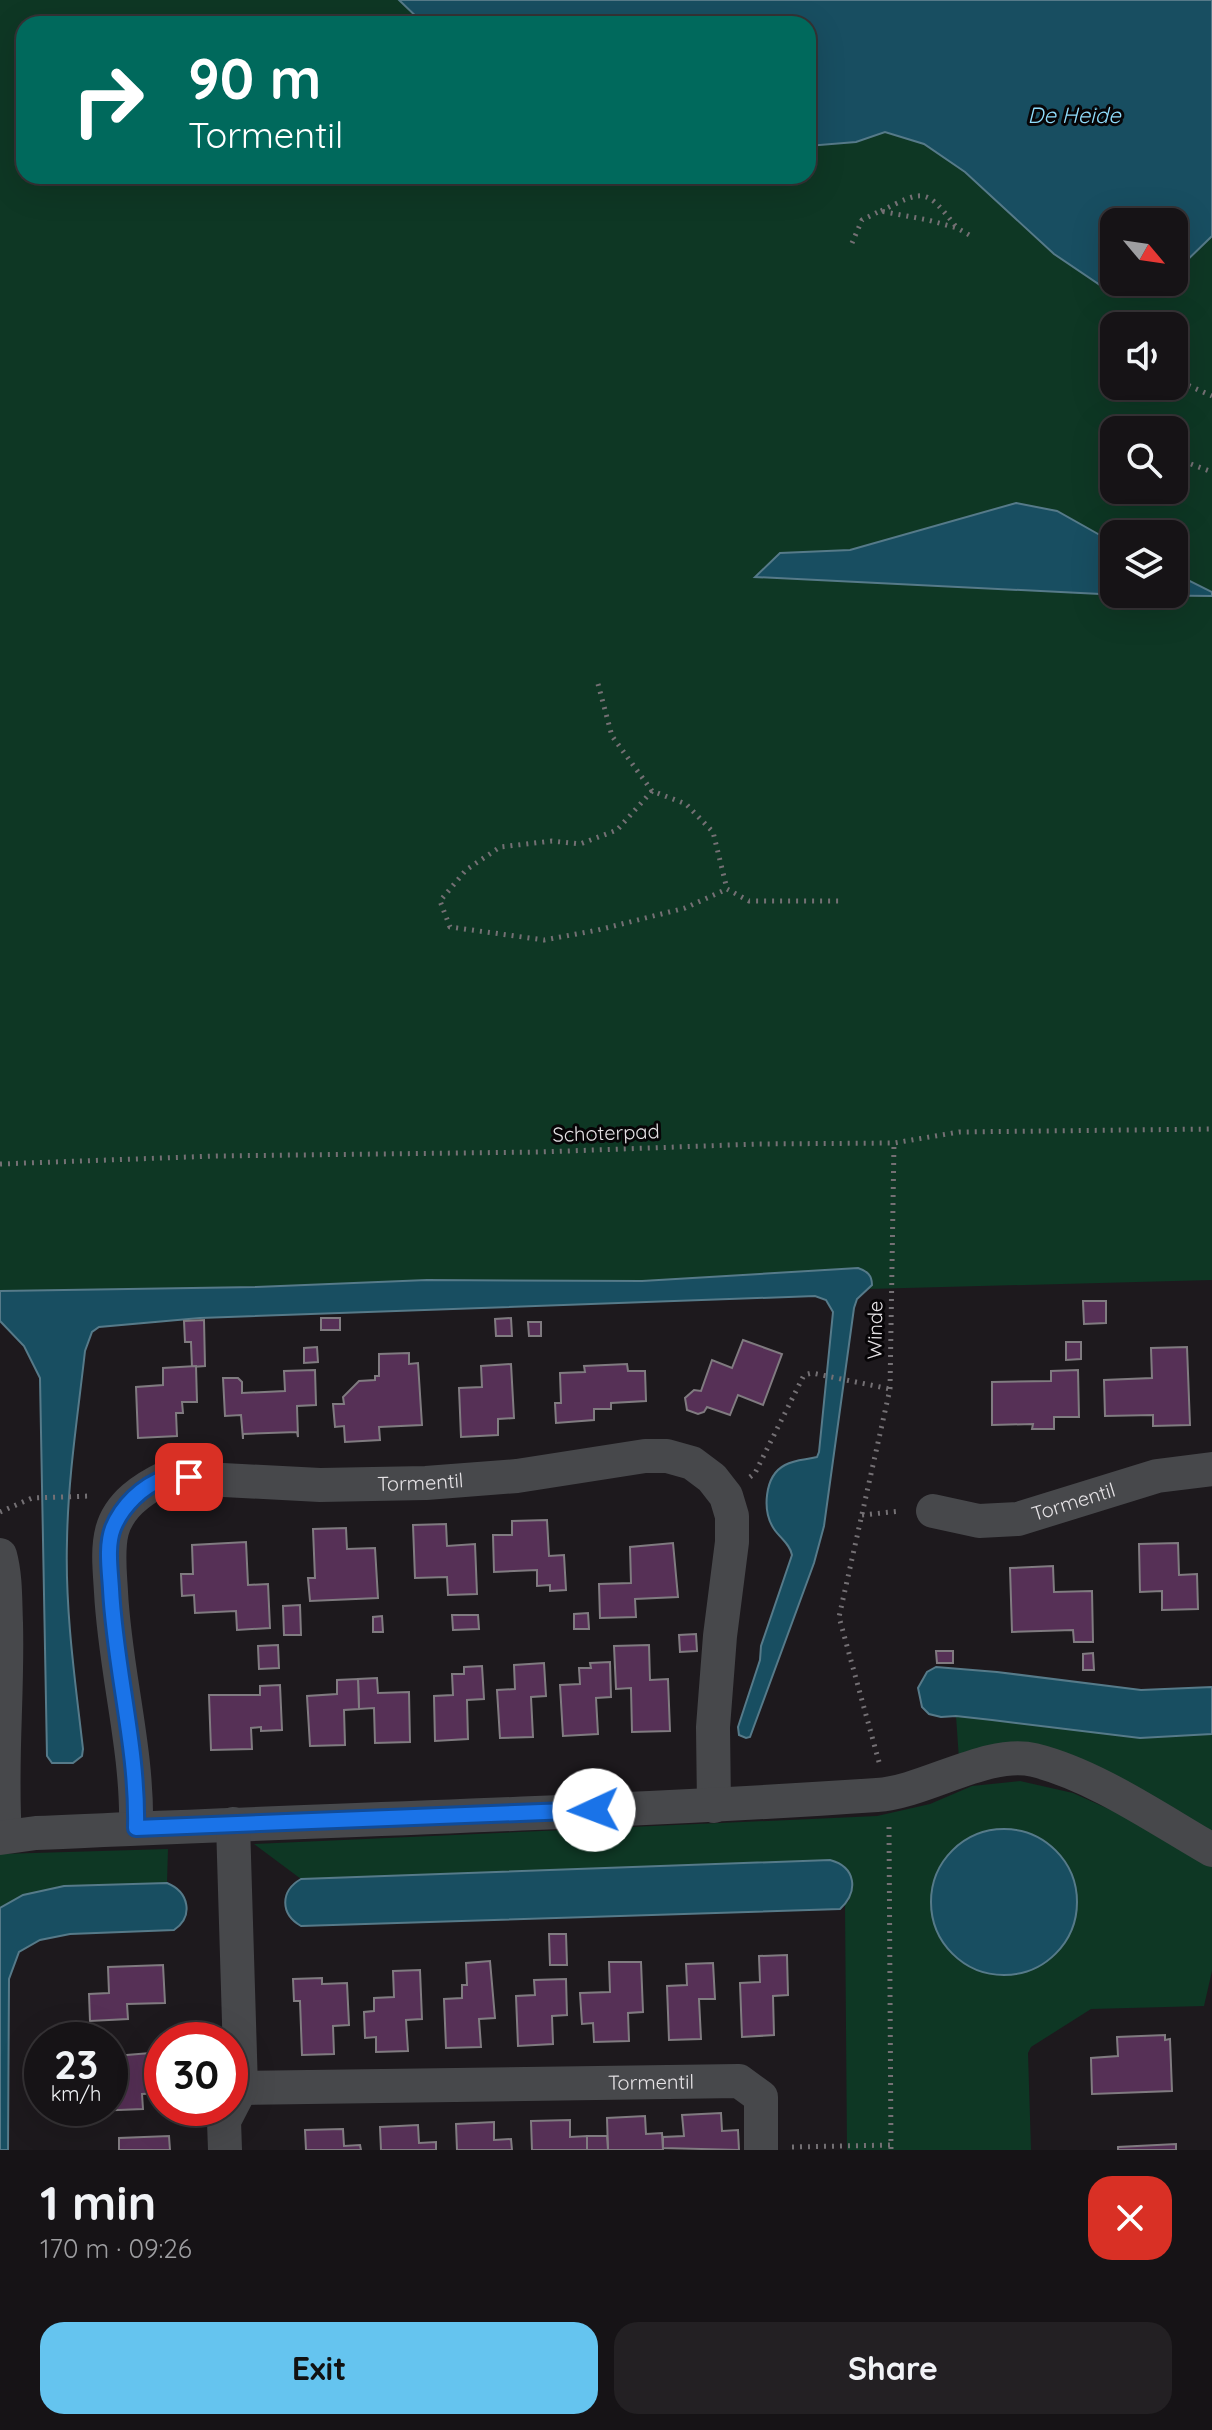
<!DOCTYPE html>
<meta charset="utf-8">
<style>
:root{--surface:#161316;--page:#232023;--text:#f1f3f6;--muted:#9e9ea1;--line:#353235;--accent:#65c4ef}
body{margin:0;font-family:Quicksand,sans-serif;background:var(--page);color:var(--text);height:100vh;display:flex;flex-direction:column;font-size:30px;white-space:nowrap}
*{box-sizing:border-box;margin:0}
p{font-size:26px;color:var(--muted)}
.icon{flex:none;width:44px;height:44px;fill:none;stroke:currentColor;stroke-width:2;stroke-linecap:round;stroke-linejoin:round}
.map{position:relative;height:2150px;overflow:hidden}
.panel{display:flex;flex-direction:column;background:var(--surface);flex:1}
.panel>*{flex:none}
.hud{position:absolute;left:16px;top:16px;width:800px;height:168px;border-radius:24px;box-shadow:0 8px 32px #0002,0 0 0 2px var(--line);background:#00695c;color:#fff;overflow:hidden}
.needle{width:52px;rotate:119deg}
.fabs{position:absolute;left:1100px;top:208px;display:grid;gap:16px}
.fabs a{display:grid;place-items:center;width:88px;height:88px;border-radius:16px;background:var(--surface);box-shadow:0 8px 32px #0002,0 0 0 2px var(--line);font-size:40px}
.speed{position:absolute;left:24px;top:2022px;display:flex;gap:16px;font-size:40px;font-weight:700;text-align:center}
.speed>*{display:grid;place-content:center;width:104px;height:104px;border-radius:50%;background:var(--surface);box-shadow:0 8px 32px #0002,0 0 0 2px var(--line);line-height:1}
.speed small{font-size:20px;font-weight:400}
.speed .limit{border:12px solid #d22;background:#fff;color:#111}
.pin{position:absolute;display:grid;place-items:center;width:68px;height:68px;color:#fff;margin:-34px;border-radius:16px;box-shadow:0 4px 12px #0006}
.me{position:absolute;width:88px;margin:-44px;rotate:268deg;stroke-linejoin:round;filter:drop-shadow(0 0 6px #0008)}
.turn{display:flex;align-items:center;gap:28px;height:168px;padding:0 40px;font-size:36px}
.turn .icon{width:104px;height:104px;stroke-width:2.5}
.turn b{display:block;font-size:56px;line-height:68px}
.round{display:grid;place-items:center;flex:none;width:84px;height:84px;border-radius:24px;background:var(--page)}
.summary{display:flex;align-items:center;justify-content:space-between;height:136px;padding:0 40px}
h1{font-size:48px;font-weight:700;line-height:60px}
.primary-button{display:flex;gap:16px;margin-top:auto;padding:16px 40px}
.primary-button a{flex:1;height:92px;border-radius:24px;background:var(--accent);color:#111;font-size:32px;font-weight:700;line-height:92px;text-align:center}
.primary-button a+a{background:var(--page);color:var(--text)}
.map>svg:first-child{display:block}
</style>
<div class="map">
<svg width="1212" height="2150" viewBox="0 0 1212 2150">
<rect width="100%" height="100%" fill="#1d191d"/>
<!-- green -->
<g fill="#0e3724" fill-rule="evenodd">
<path d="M0 0H399L424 24H24V176H808V146L856 142 885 132 924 144 965 172 1054 254 1100 285 1137 296 1164 282H1174V273L1212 236V1280L868 1289 872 1285 858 1268 642 1281 427 1280 256 1287 0 1291ZM1114 326H1174V386H1114ZM1114 430H1174V490H1114ZM1114 534H1174V594H1114Z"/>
<polygon points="956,1716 1140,1738 1212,1733 1212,1837 1093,1771 959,1759"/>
<path d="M1020 1781 1073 1793 1122 1815 1212 1867V1971L1204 2006 1091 2009 1031 2047 1028 2053 1031 2150H847L845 1904 849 1901 839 1863 830 1860 301 1879 254 1844 877 1816 930 1804 972 1786ZM959 1845 1072 1874 1077 1900 941 1865Z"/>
<polygon points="168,1849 167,1883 64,1886 23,1895 0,1908 0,1854"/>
</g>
<!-- water -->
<g fill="#184e61" stroke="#567a89" stroke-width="2">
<polygon points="399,0 1212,0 1212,236 1174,273 1174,222 1114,222 1114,282 1164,282 1137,296 1100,285 1054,254 965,172 924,144 885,132 856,142 808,146 808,24 424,24"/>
<polygon points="1016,503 1057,511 1114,543 1114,594 1174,594 1174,573 1212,592 1212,596 1120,595 755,577 780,553 850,550"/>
<path d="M858 1268C867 1271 872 1275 872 1285L857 1299 854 1308 824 1526 814 1563 750 1737 746 1738 739 1735 738 1727 760 1660 761 1646 792 1555C790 1544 780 1538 774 1529 762 1511 764 1476 785 1465 796 1459 806 1460 817 1457L819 1452 833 1312 826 1300 815 1296 200 1318 99 1327 92 1332 85 1351C78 1414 68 1477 67 1541 65 1610 75 1680 83 1749L82 1756 73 1763H52L47 1756 40 1378 24 1346 0 1321V1291L256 1287 427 1280 642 1281Z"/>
<polygon points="936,1667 997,1672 1141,1690 1212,1687 1212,1734 1140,1738 992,1720 956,1716 941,1717 929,1714 922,1707 918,1688 927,1672"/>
<circle cx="1004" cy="1902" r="73"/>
<path d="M830 1860C856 1867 859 1891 840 1909L301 1926C280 1914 280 1891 301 1879Z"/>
<path d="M167 1883C189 1892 194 1916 174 1930L70 1934 40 1940 19 1952 9 1979 8 2150H0V1908L23 1895 64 1886Z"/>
</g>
<!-- building -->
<g fill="#563056" stroke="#807b80" stroke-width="2">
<polygon points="1083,1301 1106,1301 1106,1323 1084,1324"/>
<rect x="321" y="1318" width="19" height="12"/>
<polygon points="511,1318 512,1336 496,1336 495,1319"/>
<polygon points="204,1320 205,1366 192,1367 191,1342 185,1342 184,1321"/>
<polygon points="528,1322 541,1322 541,1336 529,1336"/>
<polygon points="743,1340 782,1354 763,1405 738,1395 730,1415 707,1407 704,1412 698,1414 687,1410 685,1398 694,1390 701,1391 712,1360 732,1368"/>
<polygon points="1066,1342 1081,1342 1081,1359 1066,1360"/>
<polygon points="317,1347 318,1362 304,1363 304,1348"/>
<polygon points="1187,1347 1190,1425 1153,1426 1153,1415 1105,1416 1104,1380 1152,1378 1151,1348"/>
<polygon points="409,1353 409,1364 418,1363 422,1425 379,1427 380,1440 345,1442 344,1426 335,1427 333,1404 344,1404 343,1397 359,1381 375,1380 375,1376 379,1376 379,1354"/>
<polygon points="511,1364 514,1418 498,1419 498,1435 461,1437 459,1388 482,1387 481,1366"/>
<polygon points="627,1364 628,1371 645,1371 646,1401 611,1403 611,1409 594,1409 594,1420 556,1423 555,1403 561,1403 560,1373 585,1372 584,1366"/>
<polygon points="196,1366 197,1402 182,1402 183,1413 176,1413 177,1436 138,1438 136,1387 163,1385 163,1368"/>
<polygon points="315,1370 316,1405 297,1406 298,1437 297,1432 243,1434 243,1439 241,1415 225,1416 223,1378 238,1378 242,1382 242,1393 285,1391 284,1371"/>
<polygon points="1078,1370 1079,1417 1054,1417 1054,1429 1032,1429 1033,1424 992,1425 992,1382 1051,1381 1051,1371"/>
<polygon points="547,1520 549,1556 564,1555 566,1590 550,1591 550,1585 537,1586 537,1570 494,1572 493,1535 512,1535 512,1521"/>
<polygon points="446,1524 447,1546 475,1544 477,1594 448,1595 447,1577 415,1578 413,1525"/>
<polygon points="346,1528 347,1549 375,1548 378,1598 310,1601 308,1578 315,1578 313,1529"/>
<polygon points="246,1542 248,1585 268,1584 270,1628 237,1630 236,1611 195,1613 194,1595 182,1596 181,1574 193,1574 192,1545"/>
<polygon points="673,1543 678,1597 635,1599 636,1617 600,1618 599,1584 631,1583 630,1547"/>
<polygon points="1178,1543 1179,1575 1197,1574 1198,1609 1162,1610 1162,1591 1140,1592 1139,1544"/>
<polygon points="1053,1566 1054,1592 1092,1591 1093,1642 1074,1642 1073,1630 1012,1632 1010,1568"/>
<polygon points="300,1605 301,1635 284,1635 283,1606"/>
<polygon points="588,1613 589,1629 574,1629 574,1614"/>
<polygon points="452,1615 478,1615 479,1629 453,1630"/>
<polygon points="382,1616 383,1632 373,1632 373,1617"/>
<polygon points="696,1634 697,1651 680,1652 679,1635"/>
<polygon points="278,1645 279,1668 259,1669 258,1646"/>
<polygon points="649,1645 650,1680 668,1679 670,1731 632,1732 631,1688 616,1689 614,1646"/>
<polygon points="936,1651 953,1651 953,1663 937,1663"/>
<polygon points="1093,1653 1094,1670 1083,1670 1083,1654"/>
<polygon points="610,1662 611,1697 596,1698 598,1734 563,1736 560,1685 580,1684 579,1668 591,1668 590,1663"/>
<polygon points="544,1663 546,1696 531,1697 533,1737 500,1738 497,1690 515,1689 514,1665"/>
<polygon points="482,1666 484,1699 467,1700 468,1739 435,1741 434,1696 453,1695 452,1674 464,1674 464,1667"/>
<polygon points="377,1678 378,1693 409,1692 410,1742 375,1743 374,1708 359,1709 358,1679"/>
<polygon points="358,1679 359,1709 344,1710 345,1745 310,1746 307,1696 337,1694 337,1680"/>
<polygon points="280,1685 282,1730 261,1731 261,1727 251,1728 252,1749 211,1750 209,1695 260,1695 260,1686"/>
<polygon points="549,1934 566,1934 567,1965 550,1965"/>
<polygon points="787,1955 788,1995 773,1996 774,2035 742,2037 740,1983 760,1982 759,1956"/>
<polygon points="490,1961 495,2018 479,2019 481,2047 446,2048 444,1999 462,1998 462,1985 467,1985 466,1963"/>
<polygon points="609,1962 641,1962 643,2012 628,2013 629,2041 594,2042 593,2023 582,2024 580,1993 610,1992"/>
<polygon points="713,1963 715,1999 699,1999 701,2039 669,2040 667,1986 687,1985 686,1964"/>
<polygon points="163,1965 165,2003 127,2004 128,2019 90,2021 89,1994 109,1993 108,1967"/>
<polygon points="420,1970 422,2019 406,2020 408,2051 376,2052 376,2037 365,2038 364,2012 374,2011 374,1998 394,1997 393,1971"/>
<polygon points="322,1978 322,1984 347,1983 349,2025 333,2026 334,2054 302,2055 300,2001 294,2001 293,1979"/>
<polygon points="566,1979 567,2015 552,2016 553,2044 518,2046 516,1996 535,1995 534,1980"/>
<polygon points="1165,2035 1165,2040 1170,2039 1172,2091 1092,2094 1091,2058 1118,2056 1117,2037"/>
<polygon points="162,2052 162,2093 142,2094 143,2109 94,2111 94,2108 110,2108 110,2077 115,2077 115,2056"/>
<rect x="31" y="2063" width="11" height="15"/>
<polygon points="721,2113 722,2131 738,2130 739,2150 663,2148 663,2137 684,2136 682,2115"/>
<polygon points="645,2116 646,2134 662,2133 663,2150 608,2150 607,2118"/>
<polygon points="570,2120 570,2137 587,2136 587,2150 532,2150 531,2121"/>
<polygon points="494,2122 494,2140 511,2139 512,2150 457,2150 456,2124"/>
<polygon points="418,2125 419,2143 436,2142 436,2150 381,2150 380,2127"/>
<polygon points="343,2129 344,2146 360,2145 361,2150 306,2150 305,2130"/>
<polygon points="169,2136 170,2150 119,2150 119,2138"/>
<polygon points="587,2136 607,2136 608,2150 587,2150"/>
<polygon points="1176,2144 1176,2150 1118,2150 1118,2147"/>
</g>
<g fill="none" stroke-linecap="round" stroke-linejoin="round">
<!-- path -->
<g stroke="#747074" stroke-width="5" stroke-dasharray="2 6" stroke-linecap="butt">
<path d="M881 211C925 189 926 188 957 228"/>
<polyline points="852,243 862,220 880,211 928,220 957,228 971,236"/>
<polyline points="1099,369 1114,369"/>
<polyline points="1174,379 1212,396"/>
<polyline points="1191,464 1212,472"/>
<polyline points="598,684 612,736 652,791 686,804 713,832 727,889 749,901 843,901"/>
<polyline points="652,791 617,830 580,844 552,841 500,847 466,870 440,901 450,927 544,940 598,930 685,908 727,889"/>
<polyline points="0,1164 216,1156 540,1152 758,1144 894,1143 959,1132 1212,1129"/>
<polyline points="750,1477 755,1473 804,1375 812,1373 890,1389"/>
<polyline points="0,1512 32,1498 90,1496"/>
<polyline points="862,1515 901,1511"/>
<polyline points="879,1762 839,1617 890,1389 894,1143"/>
<polyline points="889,1827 891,2150"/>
<polyline points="792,2147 891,2145"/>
</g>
<!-- minor -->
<g stroke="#47484b" stroke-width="34">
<path id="s1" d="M933 1511 979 1521 1018 1519 1157 1476 1212 1469"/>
<path d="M0 1555C6 1577 5 1601 6 1623 8 1694 0 1765 5 1836"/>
<path id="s2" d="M136 1828C138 1749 115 1671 111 1592 110 1573 107 1550 112 1531 119 1504 144 1488 167 1477L320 1485 426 1483 517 1476 645 1456H667L692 1463 712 1478 726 1496 732 1516V1542L720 1636 713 1727 714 1806"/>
<path d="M0 1838 36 1833C316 1820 597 1814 877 1795 925 1792 988 1749 1034 1760 1095 1775 1158 1819 1212 1850"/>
<path id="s3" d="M241 2088 739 2081 761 2097V2150"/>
<polyline points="225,2150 224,2121 241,2088 233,1824"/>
</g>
</g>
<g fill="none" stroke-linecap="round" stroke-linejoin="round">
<defs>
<path id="route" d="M189 1477C182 1477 172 1476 165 1478 142 1486 122 1506 113 1528 106 1546 110 1571 111 1589 115 1669 138 1748 136 1828L594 1810"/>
</defs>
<!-- route casing -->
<use href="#route" stroke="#114b97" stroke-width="20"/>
<!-- route -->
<use href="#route" stroke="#1a73e8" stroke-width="14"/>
</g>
<g text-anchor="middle" stroke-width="6" stroke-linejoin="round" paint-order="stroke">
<!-- street labels -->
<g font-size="20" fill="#e5e2e5" stroke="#070507">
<text transform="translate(606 1133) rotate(-2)" y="7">Schoterpad</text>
<text transform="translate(875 1330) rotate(-89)" y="7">Winde</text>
<text dy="7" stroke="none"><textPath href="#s2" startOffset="632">Tormentil</textPath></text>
<text dy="7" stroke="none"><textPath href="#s1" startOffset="144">Tormentil</textPath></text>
<text dy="7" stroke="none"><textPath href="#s3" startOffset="410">Tormentil</textPath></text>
</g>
<!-- water labels -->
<g font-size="22" font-style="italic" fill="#90ddfc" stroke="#070507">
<text x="1074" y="123">De Heide</text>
</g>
</g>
</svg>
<div class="fabs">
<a><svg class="needle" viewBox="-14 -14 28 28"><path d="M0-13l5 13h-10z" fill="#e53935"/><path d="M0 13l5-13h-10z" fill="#9e9ea1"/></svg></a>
<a><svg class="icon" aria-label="sound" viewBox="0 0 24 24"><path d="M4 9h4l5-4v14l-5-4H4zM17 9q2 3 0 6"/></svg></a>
<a><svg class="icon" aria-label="search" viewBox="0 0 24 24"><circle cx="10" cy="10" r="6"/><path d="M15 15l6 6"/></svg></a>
<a><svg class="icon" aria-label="layers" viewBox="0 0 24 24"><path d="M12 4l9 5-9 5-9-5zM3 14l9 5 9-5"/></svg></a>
</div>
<div class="speed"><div>23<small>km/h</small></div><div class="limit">30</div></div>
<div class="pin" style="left:189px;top:1477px;background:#d93025"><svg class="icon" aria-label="arrive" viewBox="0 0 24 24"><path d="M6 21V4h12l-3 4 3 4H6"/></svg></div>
<svg class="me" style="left:594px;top:1810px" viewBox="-20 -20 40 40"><circle r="19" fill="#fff"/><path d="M0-13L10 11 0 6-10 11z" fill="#1a73e8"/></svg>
<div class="hud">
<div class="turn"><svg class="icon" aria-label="right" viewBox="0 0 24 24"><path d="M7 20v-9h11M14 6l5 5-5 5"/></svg><div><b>90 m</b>Tormentil</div></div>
</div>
</div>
<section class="panel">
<div class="summary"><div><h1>1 min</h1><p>170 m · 09:26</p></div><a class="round" style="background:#d93025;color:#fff"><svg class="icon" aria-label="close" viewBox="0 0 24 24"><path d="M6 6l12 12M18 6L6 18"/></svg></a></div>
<div class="primary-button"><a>Exit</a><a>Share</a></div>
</section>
